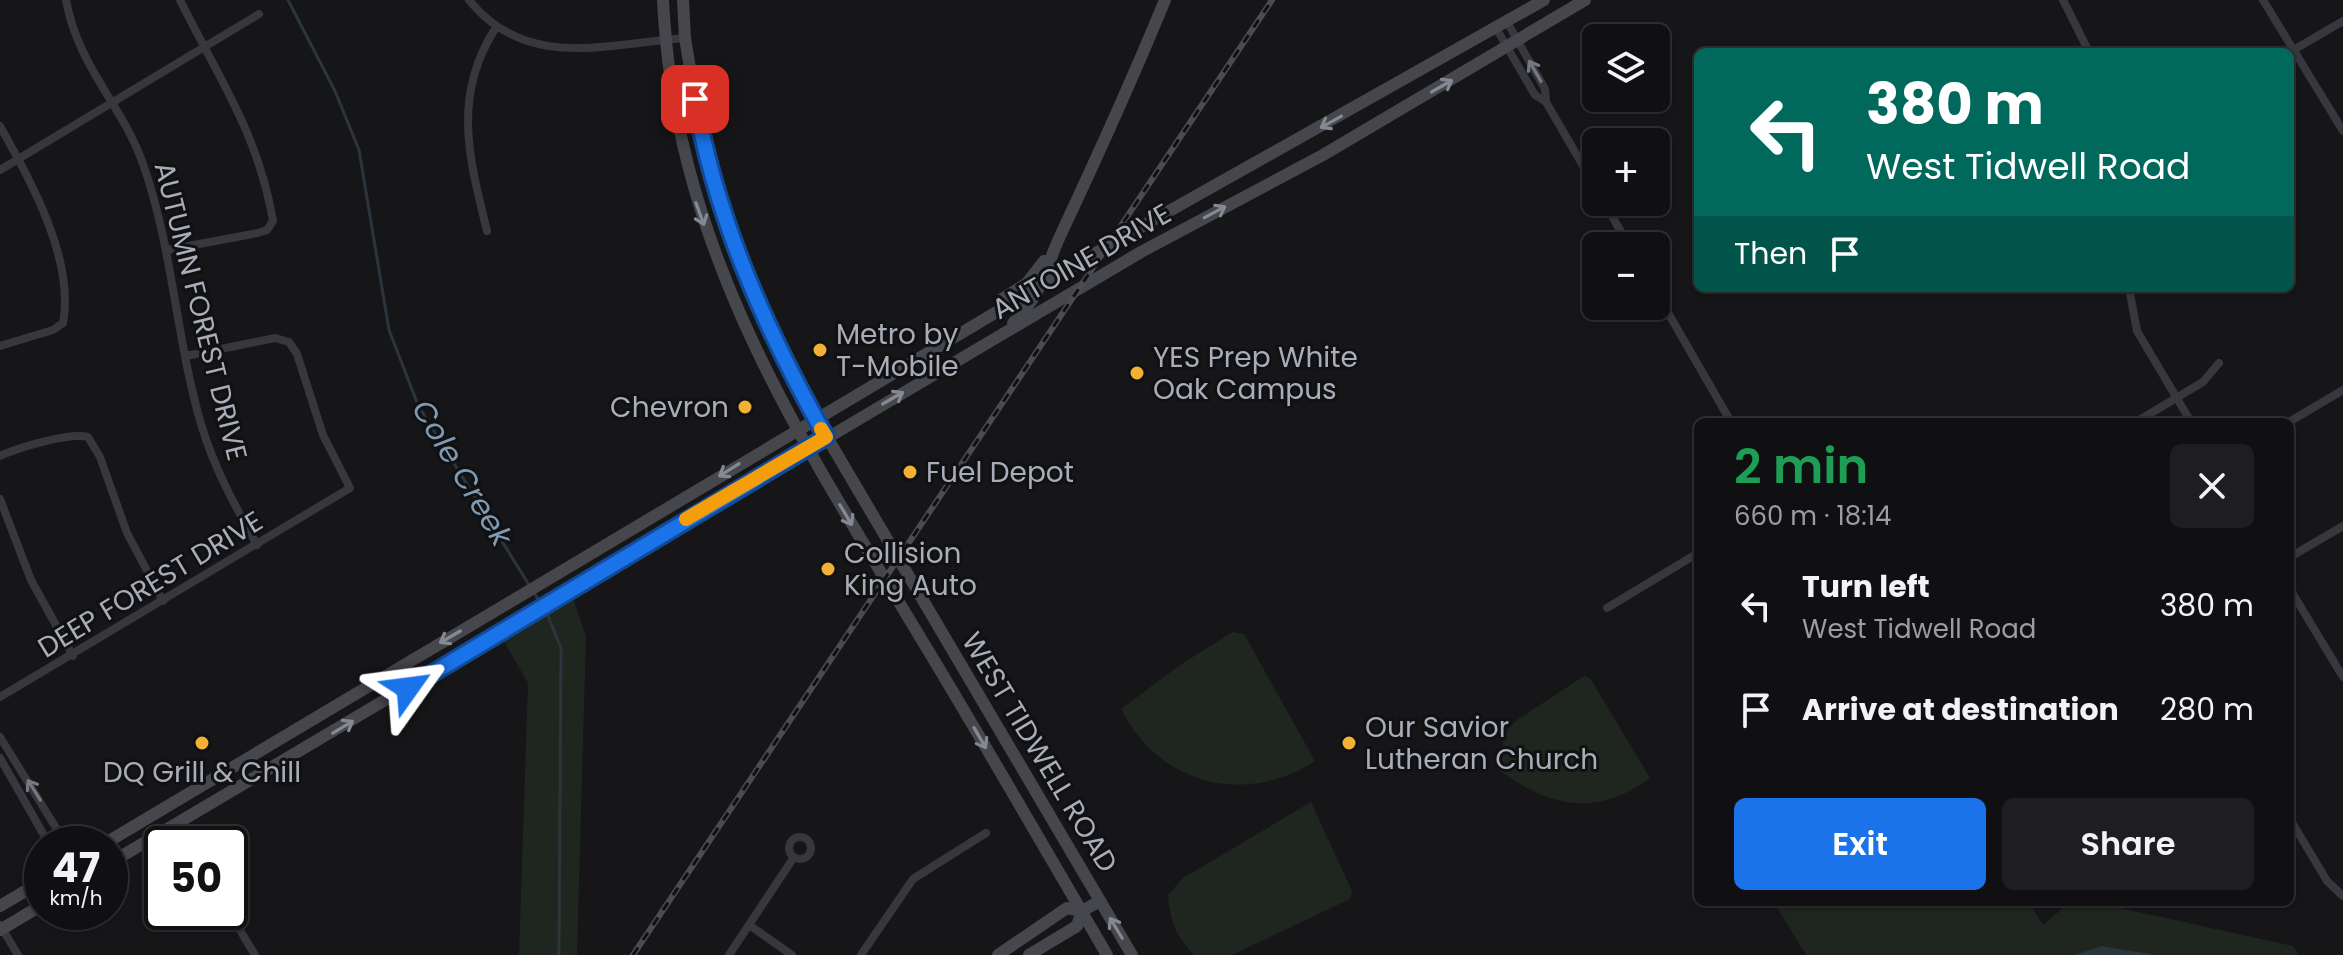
<!DOCTYPE html>
<meta charset="utf-8">
<style>
:root{--surface:#101012;--page:#1e1e20;--text:#f1f3f6;--muted:#9c9d9f;--line:#303032;--accent:#1a73e8}
body{margin:0;font-family:Poppins,sans-serif;background:var(--page);color:var(--text);height:100vh;display:flex;flex-direction:column;font-size:30px;white-space:nowrap}
*{box-sizing:border-box;margin:0}
p{font-size:26px;color:var(--muted)}
.icon{flex:none;width:44px;height:44px;fill:none;stroke:currentColor;stroke-width:2;stroke-linecap:round;stroke-linejoin:round}
.map{position:relative;flex:1;overflow:hidden}
.side{position:absolute;left:1694px;top:418px;width:600px;height:488px;display:flex;flex-direction:column;background:var(--surface);border-radius:12px;box-shadow:0 2px 6px #0004,0 0 0 2px var(--line)}
.side>*{flex:none}
.top-card{position:absolute;left:1694px;top:48px;width:600px;height:244px;border-radius:12px;box-shadow:0 2px 6px #0004,0 0 0 2px var(--line);background:#00695c;color:#fff;overflow:hidden}
.controls{position:absolute;left:1582px;top:24px;display:grid;gap:16px}
.controls a{display:grid;place-items:center;width:88px;height:88px;border-radius:12px;background:var(--surface);box-shadow:0 2px 6px #0004,0 0 0 2px var(--line);font-size:40px}
.speed{position:absolute;left:24px;top:826px;display:flex;gap:16px;font-size:40px;font-weight:700;text-align:center}
.speed>*{display:grid;place-content:center;width:104px;height:104px;border-radius:50%;background:var(--surface);box-shadow:0 2px 6px #0004,0 0 0 2px var(--line);line-height:1}
.speed small{font-size:20px;font-weight:400}
.speed .limit{border:4px solid #111;border-radius:12px;background:#fff;color:#111}
.pin{position:absolute;display:grid;place-items:center;width:68px;height:68px;color:#fff;margin:-34px;border-radius:16px;box-shadow:0 4px 12px #0006}
.me{position:absolute;width:88px;margin:-44px;rotate:59deg;stroke-linejoin:round;filter:drop-shadow(0 0 6px #0008)}
.turn{display:flex;align-items:center;gap:28px;height:168px;padding:0 40px;font-size:36px}
.turn .icon{width:104px;height:104px;stroke-width:2.5}
.turn b{display:block;font-size:56px;line-height:68px}
.then{display:flex;align-items:center;height:76px;padding:0 40px;background:#0003;gap:16px;font-size:30px}
.round{display:grid;place-items:center;flex:none;width:84px;height:84px;border-radius:12px;background:var(--page)}
.summary{display:flex;align-items:center;justify-content:space-between;height:136px;padding:0 40px}
h1{font-size:48px;font-weight:600;line-height:60px;color:#1e9e55}
.cta{display:flex;gap:16px;margin-top:auto;padding:16px 40px}
.cta a{flex:1;height:92px;border-radius:12px;background:var(--accent);color:#fff;font-size:32px;font-weight:600;line-height:92px;text-align:center}
.cta a+a{background:var(--page);color:var(--text)}
ul{padding:0;list-style:none}
li{display:flex;align-items:center;gap:24px;height:104px;padding:0 40px}
li div{flex:1}
li b{display:block;font-size:30px}
li em{font-style:normal}
.map>svg:first-child{display:block}
</style>
<div class="map">
<svg width="2343" height="955" viewBox="0 0 2343 955">
<rect width="100%" height="100%" fill="#161618"/>
<!-- green -->
<g fill="#1e261f">
<polygon points="573,598 586,636 577,955 519,955 528,683 503,640"/>
<path d="M1233 632 1244 634 1315 761C1245 807 1158 784 1121 709L1180 665Z"/>
<path d="M1584 676 1590 678 1650 778C1597 818 1549 807 1499 770L1505 732 1517 720Z"/>
<path d="M1311 802 1352 891 1350 899 1232 955H1194C1176 936 1170 922 1168 895L1183 878Z"/>
<polygon points="1774,902 2029,902 2043,925 2070,902 2093,902 2293,946 2299,955 1806,955"/>
</g>
<!-- water -->
<polygon fill="#2c353c" points="2101,946 2156,955 2075,955"/>
<g fill="none" stroke-linecap="round" stroke-linejoin="round">
<!-- stream -->
<g stroke="#2c353c" stroke-width="3">
<polyline points="288,0 335,91 359,150 389,330 418,405 529,585"/>
<polyline points="533,591 542,605"/>
<polyline points="546,611 561,648 559,955"/>
</g>
<!-- street -->
<g stroke="#37383d" stroke-width="8">
<path d="M66 0C78 67 122 104 143 164 173 249 176 339 201 424 214 468 235 506 257 545"/>
<path d="M469 0C526 71 606 44 685 38"/>
<polyline points="2063,0 2089,52"/>
<polyline points="2263,0 2343,131"/>
<polyline points="1507,22 1545,89 1546,102"/>
<polyline points="1496,28 1535,95 1546,102 1596,188"/>
<polyline points="2290,52 2343,21"/>
<path d="M0 126C30 180 75 259 63 323L53 330 0 346"/>
<polyline points="0,170 259,14"/>
<polyline points="1604,202 1629,246"/>
<path d="M487 231C469 158 452 96 495 29"/>
<path d="M167 250 258 233 267 230 273 221C258 133 218 77 180 0"/>
<polyline points="2129,288 2137,331 2191,422"/>
<polyline points="1656,292 1731,422"/>
<polyline points="2136,422 2203,382 2219,363"/>
<polyline points="2289,422 2343,390"/>
<path d="M0 456C17 448 70 432 88 437L100 457 127 533 163 601"/>
<polyline points="0,499 31,580 73,656"/>
<polyline points="2290,557 2343,526"/>
<polyline points="2290,589 2343,677"/>
<polyline points="1607,608 1698,553"/>
<polyline points="0,697 350,488 323,435 297,354 289,342 275,338 186,356"/>
<polyline points="0,737 66,844"/>
<polyline points="0,758 49,844"/>
<polyline points="2290,819 2327,881 2343,896"/>
<polyline points="179,822 191,844"/>
<circle cx="800" cy="848" r="11"/>
<polyline points="229,912 255,955"/>
<polyline points="0,925 18,955"/>
<polyline points="749,925 792,955"/>
<polyline points="729,955 794,857"/>
<polyline points="861,955 913,879 986,833"/>
</g>
<!-- secondary -->
<g stroke="#45474d" stroke-width="12">
<path d="M663 0C675 247 794 428 917 632 982 739 1044 847 1107 955"/>
<polyline points="683,0 685,38 705,159 734,248 788,371 1132,955"/>
<polyline points="1002,299 1027,283 1044,261"/>
<path d="M1013 323C1044 293 1044 269 1062 232 1098 155 1133 78 1165 0"/>
<polyline points="104,844 1109,245 1544,0"/>
<polyline points="110,863 1141,252 1323,155 1585,0"/>
<polyline points="0,906 42,881"/>
<polyline points="0,930 42,905"/>
<polyline points="998,955 1067,908 1082,911"/>
<polyline points="1029,955 1077,926 1082,911 1100,901"/>
</g>
<defs>
<polyline id="rail" points="633,955 1272,0"/>
</defs>
<!-- rail casing -->
<use href="#rail" stroke="#4a4c52" stroke-width="6"/>
<!-- rail -->
<use href="#rail" stroke="#111113" stroke-width="3" stroke-dasharray="9" stroke-linecap="butt"/>
</g>
<!-- one-way arrows -->
<defs><path id="oneway-shaft" d="M-6 0H5M1.5-3L5.5 0L1.5 3" fill="none" stroke-width="1.6" stroke-linecap="round" stroke-linejoin="round" transform="scale(2)"/></defs>
<g stroke="#757881">
<use href="#oneway-shaft" transform="translate(1535 71) rotate(-120)"/>
<use href="#oneway-shaft" transform="translate(34 790) rotate(-122)"/>
</g>
<g stroke="#858993">
<use href="#oneway-shaft" transform="translate(1442 86) rotate(-30)"/>
<use href="#oneway-shaft" transform="translate(1331 122) rotate(151)"/>
<use href="#oneway-shaft" transform="translate(1215 212) rotate(-28)"/>
<use href="#oneway-shaft" transform="translate(700 214) rotate(70)"/>
<use href="#oneway-shaft" transform="translate(893 398) rotate(-30)"/>
<use href="#oneway-shaft" transform="translate(729 470) rotate(148)"/>
<use href="#oneway-shaft" transform="translate(846 515) rotate(59)"/>
<use href="#oneway-shaft" transform="translate(450 637) rotate(150)"/>
<use href="#oneway-shaft" transform="translate(343 727) rotate(-31)"/>
<use href="#oneway-shaft" transform="translate(980 738) rotate(60)"/>
<use href="#oneway-shaft" transform="translate(1116 928) rotate(-121)"/>
</g>
<g fill="none" stroke-linecap="round" stroke-linejoin="round">
<defs>
<path id="route" d="M408 688 826 437C766 330 716 220 695 99"/>
</defs>
<!-- route casing -->
<use href="#route" stroke="#114b97" stroke-width="20"/>
<!-- route -->
<use href="#route" stroke="#1a73e8" stroke-width="14"/>
<!-- slow -->
<polyline stroke="#f59e0b" stroke-width="14" points="686,519 826,437 821,429"/>
</g>
<!-- markers -->
<g fill="#f2b134" stroke="#111113" stroke-width="3">
<circle cx="820" cy="350" r="8"/>
<circle cx="1137" cy="373" r="8"/>
<circle cx="745" cy="407" r="8"/>
<circle cx="910" cy="472" r="8"/>
<circle cx="828" cy="569" r="8"/>
<circle cx="202" cy="743" r="8"/>
<circle cx="1349" cy="743" r="8"/>
</g>
<g text-anchor="middle" stroke-width="6" stroke-linejoin="round" paint-order="stroke">
<!-- street labels -->
<g font-size="28" fill="#a8adb8" stroke="#111113">
<text transform="translate(1081 261) rotate(-30)" y="10">ANTOINE DRIVE</text>
<text transform="translate(201 311) rotate(76)" y="10">AUTUMN FOREST DRIVE</text>
<text transform="translate(150 584) rotate(-31)" y="10">DEEP FOREST DRIVE</text>
<text transform="translate(1040 752) rotate(59)" y="10">WEST TIDWELL ROAD</text>
</g>
<!-- poi labels -->
<g font-size="28" fill="#a8adb8" stroke="#111113" text-anchor="start">
<text x="836" y="344">Metro by<tspan x="836" dy="32">T-Mobile</tspan></text>
<text x="1153" y="367">YES Prep White<tspan x="1153" dy="32">Oak Campus</tspan></text>
<text x="729" y="417" text-anchor="end">Chevron</text>
<text x="926" y="482">Fuel Depot</text>
<text x="844" y="563">Collision<tspan x="844" dy="32">King Auto</tspan></text>
<text x="1365" y="737">Our Savior<tspan x="1365" dy="32">Lutheran Church</tspan></text>
<text x="202" y="782" text-anchor="middle">DQ Grill &amp; Chill</text>
</g>
<!-- water labels -->
<g font-size="30" font-style="italic" fill="#7f9bb3" stroke="#111113">
<text transform="translate(462 473) rotate(59)" y="10">Cole Creek</text>
</g>
</g>
</svg>
<div class="controls">
<a><svg class="icon" aria-label="layers" viewBox="0 0 24 24"><path d="M12 4l9 5-9 5-9-5zM3 14l9 5 9-5"/></svg></a>
<a>+</a>
<a>−</a>
</div>
<div class="speed"><div>47<small>km/h</small></div><div class="limit">50</div></div>
<div class="pin" style="left:695px;top:99px;background:#d93025"><svg class="icon" aria-label="arrive" viewBox="0 0 24 24"><path d="M6 21V4h12l-3 4 3 4H6"/></svg></div>
<svg class="me" style="left:408px;top:688px" viewBox="-20 -20 40 40"><path d="M0-17L14 15 0 8-14 15z" fill="#1a73e8" stroke="#fff" stroke-width="4"/></svg>
<div class="top-card">
<div class="turn"><svg class="icon" aria-label="left" viewBox="0 0 24 24"><path d="M17 20v-9H6M10 6l-5 5 5 5"/></svg><div><b>380 m</b>West Tidwell Road</div></div>
<div class="then">Then<svg class="icon" aria-label="arrive" viewBox="0 0 24 24"><path d="M6 21V4h12l-3 4 3 4H6"/></svg></div>
</div>
<section class="side">
<div class="summary"><div><h1>2 min</h1><p>660 m · 18:14</p></div><a class="round"><svg class="icon" aria-label="close" viewBox="0 0 24 24"><path d="M6 6l12 12M18 6L6 18"/></svg></a></div>
<ul>
<li><svg class="icon" aria-label="left" viewBox="0 0 24 24"><path d="M17 20v-9H6M10 6l-5 5 5 5"/></svg><div><b>Turn left</b><p>West Tidwell Road</p></div><em>380 m</em></li>
<li><svg class="icon" aria-label="arrive" viewBox="0 0 24 24"><path d="M6 21V4h12l-3 4 3 4H6"/></svg><div><b>Arrive at destination</b></div><em>280 m</em></li>
</ul>
<div class="cta"><a>Exit</a><a>Share</a></div>
</section>
</div>
